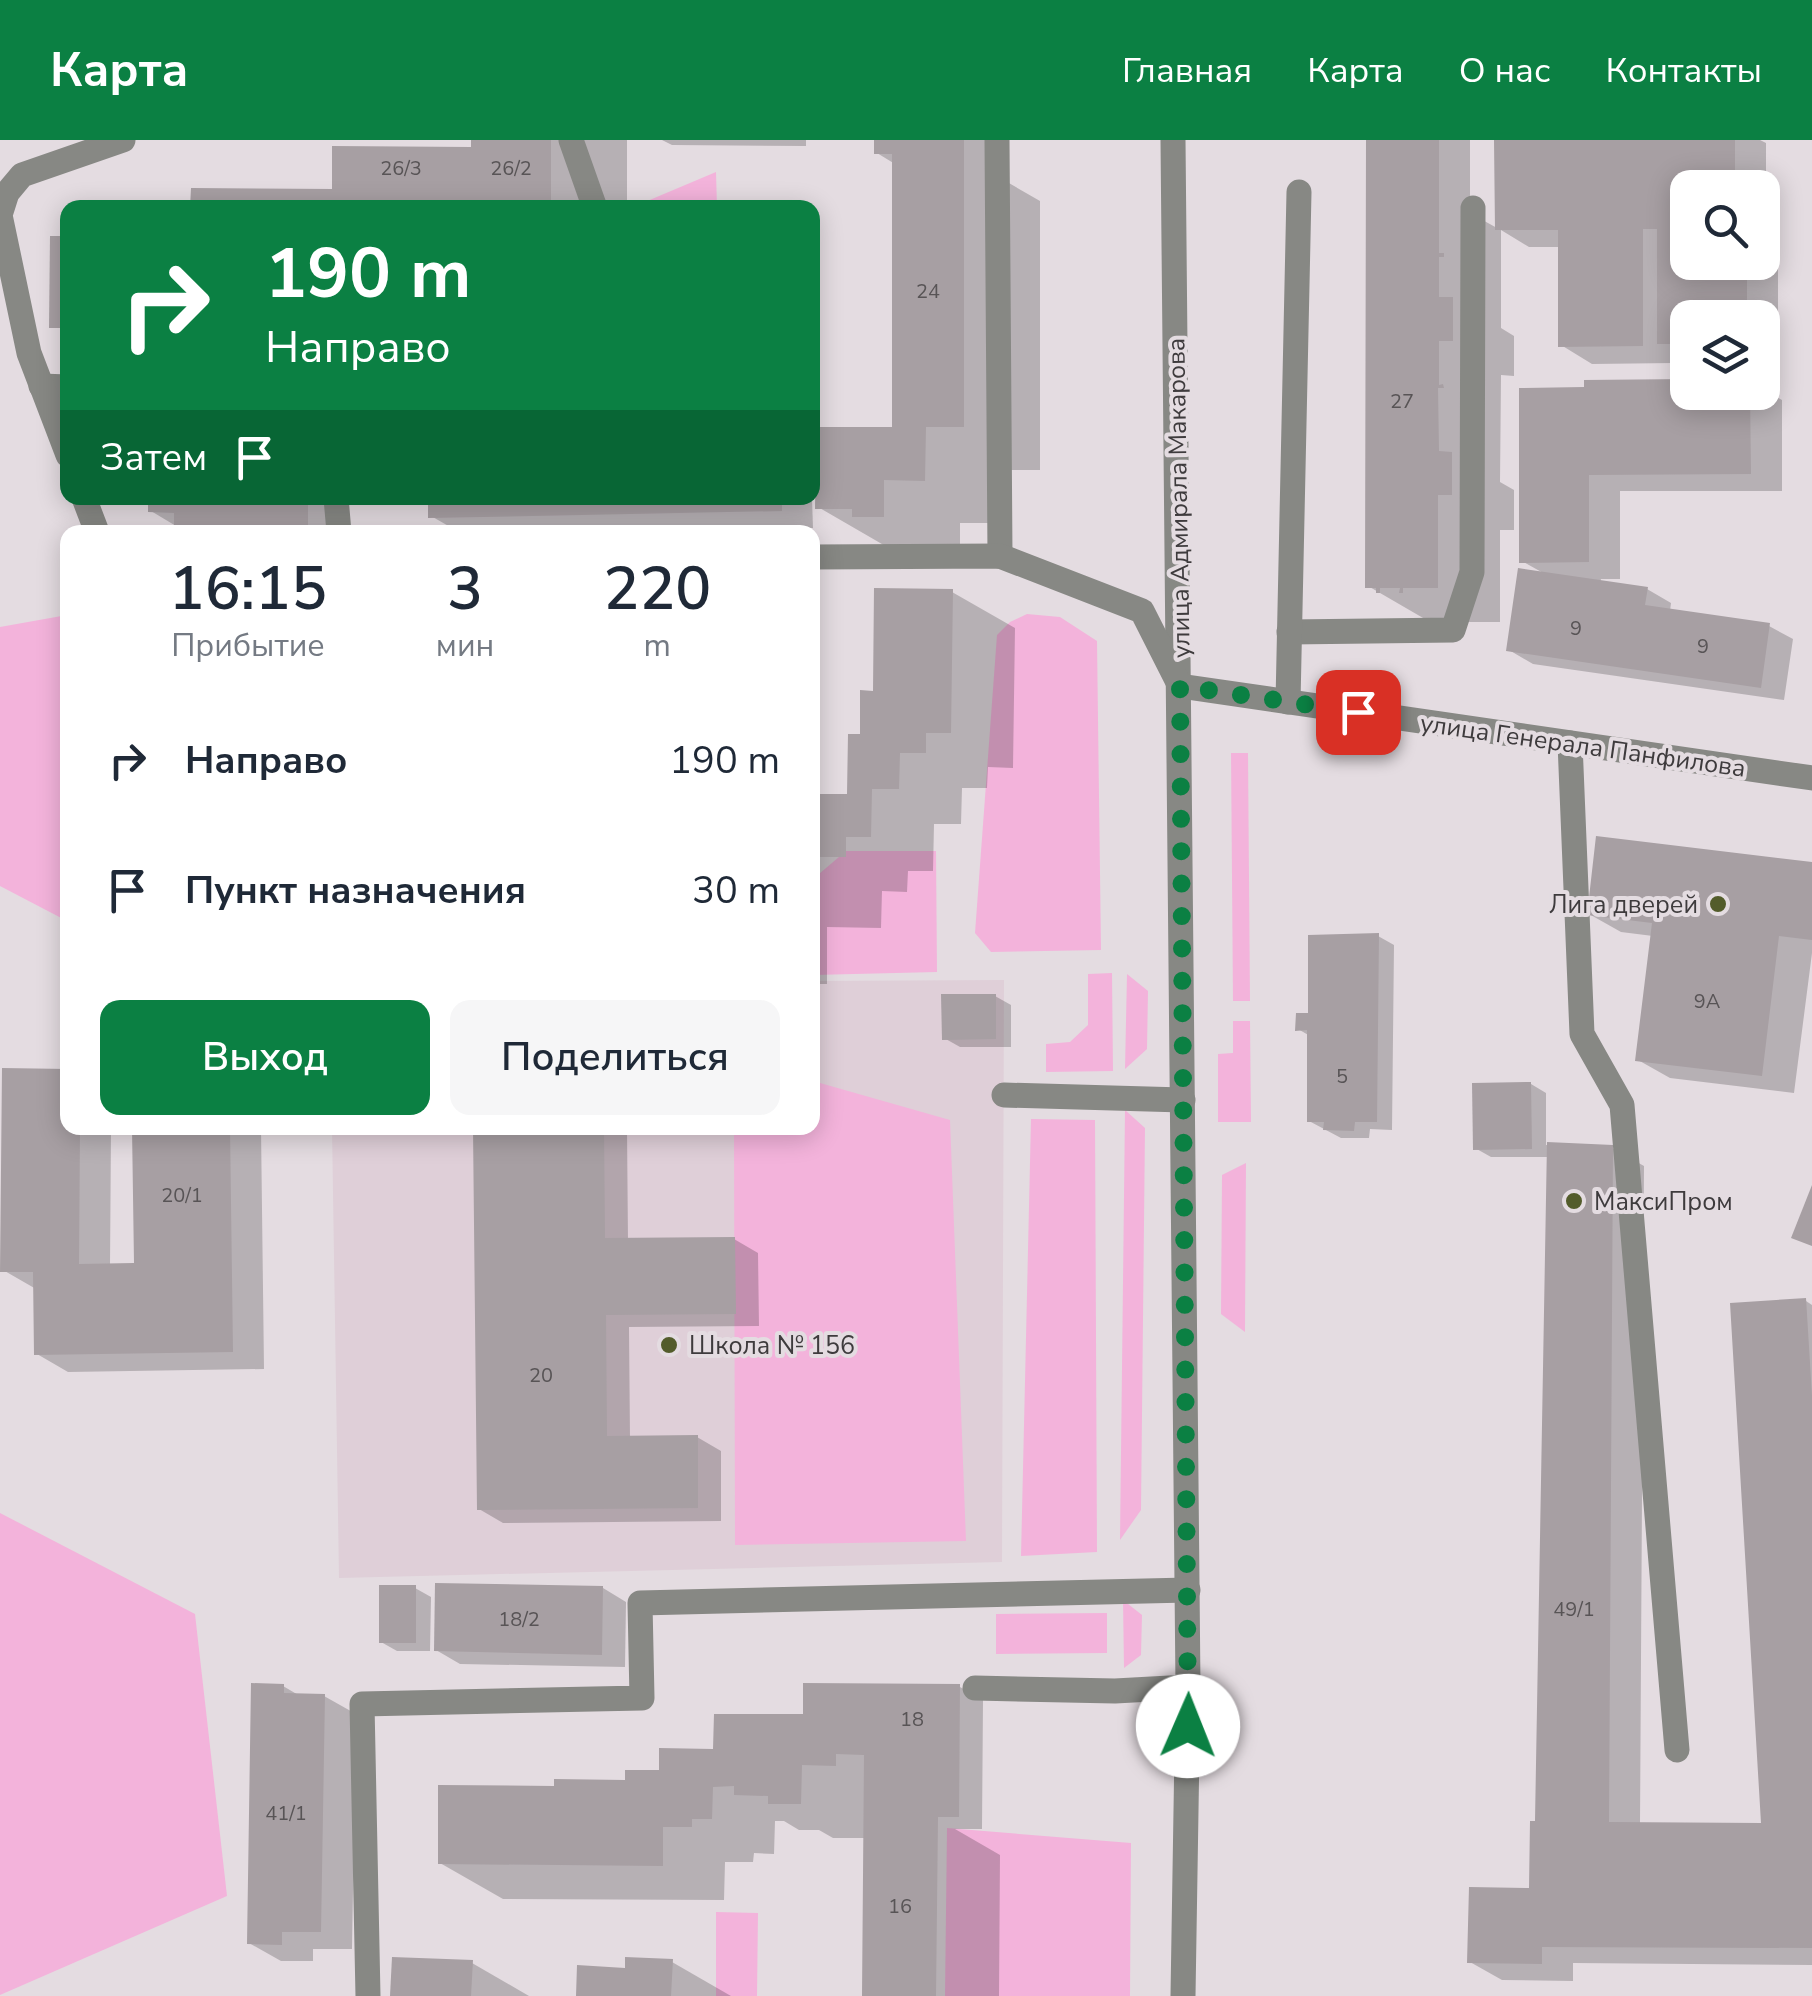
<!DOCTYPE html>
<html lang="ru">
<meta charset="utf-8">
<style>
:root{--surface:#fff;--page:#f6f6f7;--text:#1f2937;--muted:#747a83;--accent:#0b8043}
body{margin:0;font-family:"Nunito Sans",sans-serif;background:var(--page);color:var(--text);height:100vh;display:flex;flex-direction:column;font-size:38px;white-space:nowrap}
*{box-sizing:border-box;margin:0}
p{font-size:32px;color:var(--muted)}
.icon{flex:none;width:55px;height:55px;fill:none;stroke:currentColor;stroke-width:2;stroke-linecap:round;stroke-linejoin:round}
.map{position:relative;flex:1;overflow:hidden}
.drawer{position:absolute;left:60px;top:385px;width:760px;height:610px;display:flex;flex-direction:column;background:var(--surface);border-radius:20px;box-shadow:0 5px 25px #0003}
.drawer>*{flex:none}
.guide{position:absolute;left:60px;top:60px;width:760px;height:305px;border-radius:20px;box-shadow:0 5px 25px #0003;background:#0b8043;color:#fff;overflow:hidden}
.controls{position:absolute;left:1670px;top:30px;display:grid;gap:20px}
.controls a{display:grid;place-items:center;width:110px;height:110px;border-radius:20px;background:var(--surface);box-shadow:0 5px 25px #0003;font-size:50px}
.pin{position:absolute;display:grid;place-items:center;width:85px;height:85px;color:#fff;margin:-42px;border-radius:20px;box-shadow:0 5px 15px #0006}
.me{position:absolute;width:110px;margin:-55px;rotate:1deg;stroke-linejoin:round;filter:drop-shadow(0 0 8px #0008)}
.turn{display:flex;align-items:center;gap:35px;height:210px;padding:0 40px;font-size:45px}
.turn .icon{width:130px;height:130px;stroke-width:2.5}
.turn b{display:block;font-size:70px;line-height:85px}
.then{display:flex;align-items:center;height:95px;padding:0 40px;background:#0003;gap:20px;font-size:38px}
.eta{display:flex;justify-content:space-evenly;align-items:center;height:170px;text-align:center}
.eta b{font-size:60px;font-weight:600;line-height:70px}
.cta{display:flex;gap:20px;margin-top:auto;padding:20px 40px}
.cta a{flex:1;height:115px;border-radius:20px;background:var(--accent);color:#fff;font-size:40px;font-weight:600;line-height:115px;text-align:center}
.cta a+a{background:var(--page);color:var(--text)}
ul{padding:0;list-style:none}
li{display:flex;align-items:center;gap:30px;height:130px;padding:0 40px}
li div{flex:1}
li b{display:block;font-size:38px}
li em{font-style:normal}
header{display:flex;align-items:center;gap:60px;box-sizing:border-box;height:140px;padding:0 50px;background:var(--accent);color:#fff}
header strong{font-size:48px}
nav{display:flex;gap:55px;margin-inline-start:auto;font-size:35px}
.map>svg:first-child{display:block}
</style>
<header>
<strong>Карта</strong>
<nav><a>Главная</a><a>Карта</a><a>О нас</a><a>Контакты</a></nav>
</header>
<div class="map">
<svg width="1812" height="1856" viewBox="0 0 1812 1856">
<rect width="100%" height="100%" fill="#e4dce1"/>
<!-- built -->
<polygon fill="#dfcfd8" points="1004,840 1002,1422 339,1438 332,988 812,988 813,841"/>
<!-- green -->
<g fill="#f3b3db">
<polygon points="716,32 717,67 633,67"/>
<polygon points="1027,474 1060,477 1097,501 1101,810 991,812 975,793 997,495 1010,482"/>
<polygon points="67,475 68,475 67,781 0,746 0,487"/>
<polygon points="1231,613 1248,613 1250,861 1233,861"/>
<polygon points="846,711 936,711 937,832 813,835 812,740"/>
<polygon points="1112,833 1113,931 1046,932 1046,904 1070,902 1088,885 1088,834"/>
<polygon points="1127,834 1148,851 1147,909 1125,929"/>
<polygon points="1233,881 1250,881 1251,982 1218,982 1218,914 1233,913"/>
<polygon points="813,941 950,980 966,1401 735,1405 734,988 812,988"/>
<polygon points="1125,970 1145,988 1141,1370 1120,1400"/>
<polygon points="1031,979 1095,980 1097,1412 1021,1416"/>
<polygon points="1246,1023 1245,1192 1221,1174 1222,1035"/>
<polygon points="0,1373 195,1474 227,1756 0,1855"/>
<polygon points="1123,1460 1142,1475 1141,1515 1124,1528"/>
<polygon points="1107,1473 1107,1513 996,1514 996,1474"/>
<polygon points="947,1688 1131,1703 1130,1856 945,1856"/>
<polygon points="716,1772 758,1773 757,1856 716,1856"/>
</g>
<!-- shadow -->
<g fill="#0003" fill-rule="evenodd">
<polygon points="474,0 627,0 627,68 193,68 334,51 474,9"/>
<polygon points="662,0 806,0 806,6 672,5"/>
<polygon points="877,0 995,0 995,35 1040,61 1040,330 1002,330 1001,383 960,383 960,420 894,411 818,367 895,290 895,24 877,13"/>
<path d="M1369 0H1470V73L1497 88V0H1760L1766 3V95L1778 102V220L1762 221V178H1688V219L1674 212V223L1592 224 1561 205 1560 107H1529L1501 90V188L1514 196V236L1501 235 1500 342 1514 350V390H1500V482H1430L1368 446ZM1688 48H1762V122H1688Z"/>
<polygon points="1762,249 1782,260 1782,351 1620,351 1620,439 1601,439 1600,443 1647,449 1671,463 1670,471 1769,486 1793,499 1784,560 1533,524 1509,510 1545,434 1522,421 1521,250 1762,252"/>
<polygon points="143,358 339,358 339,392 181,392 176,386 151,371 151,362"/>
<polygon points="430,358 812,358 813,388 459,392 431,376"/>
<polygon points="952,452 1015,488 1013,628 988,627 987,648 962,648 961,684 934,684 933,731 908,731 907,752 882,751 881,788 827,787 827,844 812,844 812,657 849,657 876,553"/>
<polygon points="1812,724 1812,813 1794,953 1670,938 1638,920 1653,796 1621,792 1589,774"/>
<polygon points="1378,796 1394,805 1392,990 1370,989 1369,998 1341,998 1309,981 1310,896 1298,889"/>
<polygon points="995,856 1011,865 1011,907 960,907 944,898"/>
<polygon points="1531,944 1546,953 1546,1005 1612,1008 1644,1026 1640,1685 1763,1685 1806,1161 1812,1165 1812,1825 1573,1823 1573,1841 1502,1840 1470,1822 1532,1751 1537,1684 1549,1017 1491,1017 1475,1008"/>
<polygon points="68,988 111,988 110,1126 137,1126 135,988 261,988 264,1229 68,1232 37,1214 36,1149 3,1130"/>
<polygon points="475,988 717,988 627,989 628,1101 734,1099 758,1113 759,1186 629,1187 630,1298 697,1297 721,1311 721,1381 503,1383 479,1369"/>
<polygon points="415,1448 431,1457 430,1511 397,1511 381,1502"/>
<polygon points="603,1448 626,1462 625,1527 460,1524 436,1510"/>
<polygon points="283,1546 300,1556 324,1556 356,1574 352,1809 313,1809 313,1821 281,1821 249,1803"/>
<polygon points="960,1547 983,1560 982,1689 955,1689 1000,1715 999,1856 864,1856 866,1698 833,1698 819,1690 799,1690 784,1681 775,1681 774,1714 754,1713 753,1722 725,1722 724,1760 503,1759 440,1723 557,1649 627,1643 662,1633 805,1577"/>
<polygon points="672,1822 731,1856 578,1856 627,1831"/>
<polygon points="472,1823 529,1856 393,1856"/>
</g>
<!-- building -->
<g fill="#a79fa3">
<polygon points="471,0 551,0 551,68 190,68 191,48 332,49 332,6 471,7"/>
<polygon points="874,0 964,0 964,287 926,287 925,341 884,340 884,377 852,377 852,369 815,369 816,287 892,287 892,14 874,14"/>
<polygon points="1366,0 1439,0 1439,113 1444,113 1444,117 1439,117 1439,157 1453,157 1453,201 1439,201 1439,245 1443,244 1444,248 1438,248 1439,311 1452,312 1452,355 1438,355 1438,448 1403,448 1403,453 1399,453 1400,448 1380,448 1380,453 1376,453 1376,448 1365,448"/>
<polygon points="1494,0 1735,0 1735,48 1688,48 1688,122 1747,122 1747,178 1688,178 1688,204 1657,204 1657,89 1643,89 1643,206 1558,207 1558,90 1495,90"/>
<polygon points="50,96 68,96 68,188 49,188"/>
<polygon points="1688,239 1688,252 1750,252 1751,334 1589,335 1589,422 1519,423 1519,248 1584,247 1584,240"/>
<polygon points="148,358 308,358 308,392 174,391 174,373 148,372"/>
<polygon points="428,358 782,358 782,371 428,378"/>
<polygon points="1518,428 1648,447 1645,465 1770,483 1761,548 1506,511"/>
<polygon points="874,448 953,449 951,593 926,593 926,613 900,613 899,649 872,649 871,697 846,697 846,717 820,717 819,753 812,753 812,654 847,654 848,594 860,594 860,550 873,551"/>
<polygon points="1596,696 1812,722 1812,800 1779,796 1762,936 1635,921 1652,783 1587,775"/>
<polygon points="1379,793 1377,982 1355,982 1354,991 1323,990 1324,982 1307,982 1307,890 1295,891 1296,873 1308,873 1308,795"/>
<polygon points="941,854 996,854 996,899 942,900"/>
<polygon points="2,928 68,929 68,988 80,988 79,1124 134,1123 132,988 230,988 233,1212 34,1215 33,1132 0,1132"/>
<polygon points="1531,942 1532,1009 1473,1010 1472,943"/>
<polygon points="473,988 604,988 605,1098 735,1097 736,1174 606,1175 607,1296 698,1295 698,1368 477,1370"/>
<polygon points="1547,1002 1613,1005 1609,1682 1761,1683 1730,1163 1806,1158 1812,1256 1812,1808 1542,1807 1542,1824 1467,1823 1469,1747 1529,1748 1530,1681 1535,1681"/>
<polygon points="1812,1045 1812,1106 1791,1098"/>
<polygon points="435,1443 603,1446 602,1515 434,1511"/>
<rect x="379" y="1445" width="37" height="58"/>
<polygon points="251,1543 284,1544 284,1553 325,1554 321,1792 282,1792 282,1805 247,1804"/>
<polygon points="803,1543 960,1544 959,1677 938,1677 936,1856 862,1856 864,1615 836,1614 836,1626 802,1625 801,1664 768,1664 768,1656 734,1655 734,1646 713,1647 712,1679 692,1679 692,1687 663,1687 663,1726 438,1724 438,1645 554,1646 554,1639 625,1640 625,1630 659,1630 659,1608 713,1609 714,1574 803,1574"/>
<polygon points="392,1817 473,1820 471,1856 390,1856"/>
<polygon points="625,1817 673,1819 671,1856 576,1856 577,1825 625,1828"/>
</g>
<g fill="none" stroke-linecap="round" stroke-linejoin="round">
<!-- minor -->
<g stroke="#878884" stroke-width="25">
<polyline points="571,0 595,68"/>
<polyline points="997,0 1000,416"/>
<polyline points="1173,0 1188,1547 1183,1856"/>
<polyline points="41,246 68,247"/>
<polyline points="68,315 29,213 0,75 7,53 22,35 123,0"/>
<polyline points="84,358 97,392"/>
<polyline points="336,358 339,392"/>
<polyline points="812,417 1000,416 1142,471 1180,546 1812,638"/>
<polyline points="1289,492 1453,490 1472,432 1473,68"/>
<polyline points="1288,562 1299,52"/>
<polyline points="1570,603 1582,894 1622,965 1677,1610"/>
<polyline points="1004,955 1183,960"/>
<polyline points="975,1548 1115,1551 1188,1547"/>
<polyline points="368,1856 362,1564 642,1558 640,1463 1188,1450"/>
</g>
</g>
<g fill="none" stroke-linecap="round" stroke-linejoin="round">
<!-- route -->
<polyline stroke="#0b8043" stroke-width="18" stroke-dasharray="0 32.4" points="1188,1586 1180,546 1358,572"/>
</g>
<!-- markers -->
<g fill="#535c2b" stroke="#e4dce1" stroke-width="4">
<circle cx="1718" cy="764" r="10"/>
<circle cx="1574" cy="1061" r="10"/>
<circle cx="669" cy="1205" r="10"/>
</g>
<g text-anchor="middle" stroke-width="8" stroke-linejoin="round" paint-order="stroke">
<!-- number labels -->
<g font-size="20" fill="#585456">
<text x="401" y="35">26/3</text>
<text x="511" y="35">26/2</text>
<text x="928" y="158">24</text>
<text x="1402" y="268">27</text>
<text x="1576" y="495">9</text>
<text x="1703" y="513">9</text>
<text x="1707" y="868">9А</text>
<text x="1342" y="943">5</text>
<text x="182" y="1062">20/1</text>
<text x="541" y="1242">20</text>
<text x="1574" y="1476">49/1</text>
<text x="519" y="1486">18/2</text>
<text x="912" y="1586">18</text>
<text x="286" y="1680">41/1</text>
<text x="900" y="1773">16</text>
</g>
<!-- street labels -->
<g font-size="25" fill="#3e3b3d" stroke="#e4dce1">
<text transform="translate(1178 358) rotate(-91)" y="9">улица Адмирала Макарова</text>
<text transform="translate(1583 605) rotate(8)" y="9">улица Генерала Панфилова</text>
</g>
<!-- poi labels -->
<g font-size="25" fill="#3e3b3d" stroke="#e4dce1" text-anchor="start">
<text x="1698" y="773" text-anchor="end">Лига дверей</text>
<text x="1594" y="1070">МаксиПром</text>
<text x="689" y="1214">Школа № 156</text>
</g>
</g>
</svg>
<div class="controls">
<a><svg class="icon" aria-label="search" viewBox="0 0 24 24"><circle cx="10" cy="10" r="6"/><path d="M15 15l6 6"/></svg></a>
<a><svg class="icon" aria-label="layers" viewBox="0 0 24 24"><path d="M12 4l9 5-9 5-9-5zM3 14l9 5 9-5"/></svg></a>
</div>
<div class="pin" style="left:1358px;top:572px;background:#d93025"><svg class="icon" aria-label="arrive" viewBox="0 0 24 24"><path d="M6 21V4h12l-3 4 3 4H6"/></svg></div>
<svg class="me" style="left:1188px;top:1586px" viewBox="-20 -20 40 40"><circle r="19" fill="#fff"/><path d="M0-13L10 11 0 6-10 11z" fill="#0b8043"/></svg>
<div class="guide">
<div class="turn"><svg class="icon" aria-label="right" viewBox="0 0 24 24"><path d="M7 20v-9h11M14 6l5 5-5 5"/></svg><div><b>190 m</b>Направо</div></div>
<div class="then">Затем<svg class="icon" aria-label="arrive" viewBox="0 0 24 24"><path d="M6 21V4h12l-3 4 3 4H6"/></svg></div>
</div>
<section class="drawer">
<div class="eta">
<div><b>16:15</b><p>Прибытие</p></div>
<div><b>3</b><p>мин</p></div>
<div><b>220</b><p>m</p></div>
</div>
<ul>
<li><svg class="icon" aria-label="right" viewBox="0 0 24 24"><path d="M7 20v-9h11M14 6l5 5-5 5"/></svg><div><b>Направо</b></div><em>190 m</em></li>
<li><svg class="icon" aria-label="arrive" viewBox="0 0 24 24"><path d="M6 21V4h12l-3 4 3 4H6"/></svg><div><b>Пункт назначения</b></div><em>30 m</em></li>
</ul>
<div class="cta"><a>Выход</a><a>Поделиться</a></div>
</section>
</div>
